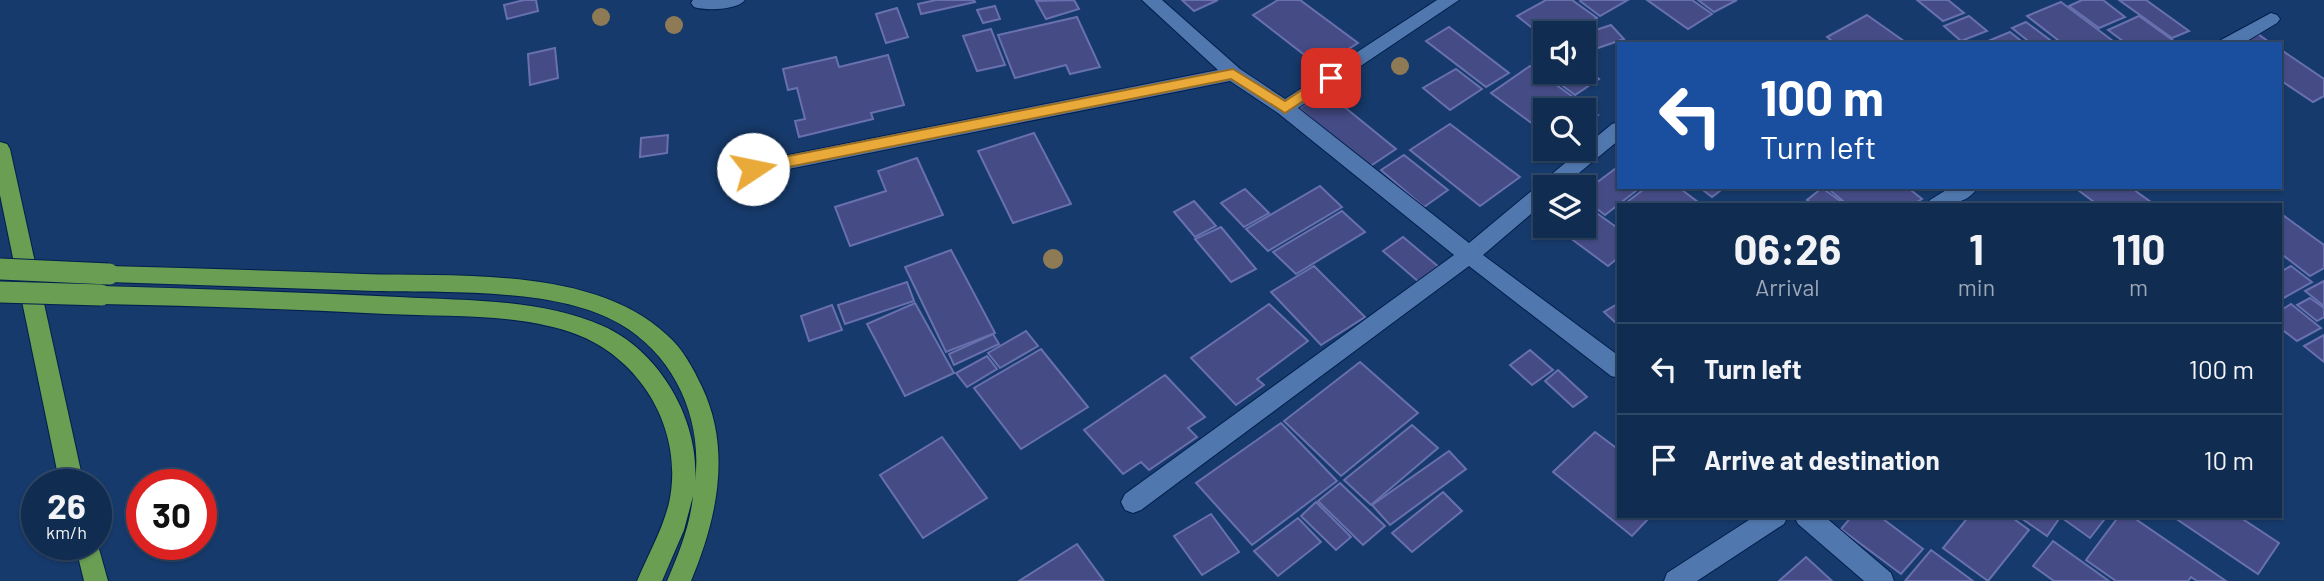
<!DOCTYPE html>
<style>
:root{--surface:#102c50;--page:#193457;--text:#f1f3f6;--muted:#9ca7b7;--line:#304867}
body{margin:0;font-family:Barlow,sans-serif;background:var(--page);color:var(--text);height:100vh;display:flex;flex-direction:column;font-size:26px;white-space:nowrap}
*{box-sizing:border-box;margin:0}
p{font-size:23px;color:var(--muted)}
.icon{flex:none;width:38px;height:38px;fill:none;stroke:currentColor;stroke-width:2;stroke-linecap:round;stroke-linejoin:round}
.map{position:relative;flex:1;overflow:hidden}
.side{position:absolute;left:1617px;top:203px;width:665px;height:315px;display:flex;flex-direction:column;background:var(--surface);border-radius:0px;box-shadow:0 2px 5px #0004,0 0 0 2px var(--line)}
.side>*{flex:none}
.hud{position:absolute;left:1617px;top:42px;width:665px;height:147px;border-radius:0px;box-shadow:0 2px 5px #0004,0 0 0 2px var(--line);background:#1a4fa0;color:#fff;overflow:hidden}
.tools{position:absolute;left:1533px;top:21px;display:grid;gap:14px}
.tools a{display:grid;place-items:center;width:63px;height:63px;border-radius:0px;background:var(--surface);box-shadow:0 2px 5px #0004,0 0 0 2px var(--line);font-size:35px}
.speed{position:absolute;left:21px;top:469px;display:flex;gap:14px;font-size:35px;font-weight:700;text-align:center}
.speed>*{display:grid;place-content:center;width:91px;height:91px;border-radius:50%;background:var(--surface);box-shadow:0 2px 5px #0004,0 0 0 2px var(--line);line-height:1}
.speed small{font-size:18px;font-weight:400}
.speed .limit{border:10px solid #d22;background:#fff;color:#111}
.pin{position:absolute;display:grid;place-items:center;width:60px;height:60px;color:#fff;margin:-30px;border-radius:14px;box-shadow:0 4px 10px #0006}
.me{position:absolute;width:77px;margin:-38px;rotate:79deg;stroke-linejoin:round;filter:drop-shadow(0 0 5px #0008)}
.turn{display:flex;align-items:center;gap:24px;height:147px;padding:0 28px;font-size:32px}
.turn .icon{width:91px;height:91px;stroke-width:2.5}
.turn b{display:block;font-size:49px;line-height:60px}
.eta{display:flex;justify-content:space-evenly;align-items:center;height:119px;text-align:center}
.eta b{font-size:42px;font-weight:700;line-height:49px}
ul{padding:0;list-style:none}
li{display:flex;align-items:center;gap:21px;height:91px;padding:0 28px;border-top:2px solid var(--line)}
li div{flex:1}
li b{display:block;font-size:26px}
li em{font-style:normal}
.map>svg:first-child{display:block}
</style>
<div class="map">
<svg width="2324" height="581" viewBox="0 0 2324 581">
<rect width="100%" height="100%" fill="#163a6b"/>
<!-- building -->
<g fill="#454b85" stroke="#6870ae" stroke-width="2">
<polygon points="524,0 536,0 538,11 507,19 504,5"/>
<polygon points="936,0 974,0 975,2 921,14 918,4"/>
<polygon points="1074,0 1079,9 1046,19 1036,1"/>
<polygon points="1182,0 1218,0 1194,11"/>
<polygon points="1278,0 1300,0 1358,43 1320,67 1253,15"/>
<polygon points="1546,0 1572,0 1597,18 1570,33 1545,33 1545,38 1517,16"/>
<polygon points="1628,0 1600,16 1580,1 1581,0"/>
<polygon points="1647,0 1692,0 1712,14 1688,29"/>
<polygon points="1698,0 1737,0 1714,12"/>
<polygon points="1917,0 1948,0 1964,13 1943,21"/>
<polygon points="2082,0 2103,0 2125,17 2099,28 2069,6"/>
<polygon points="2119,0 2146,0 2189,31 2172,38"/>
<polygon points="2061,2 2117,44 2063,44 2027,16"/>
<polygon points="995,6 1000,19 983,23 977,10"/>
<polygon points="897,8 908,37 886,43 876,14"/>
<polygon points="1867,15 1908,44 1836,44 1827,37"/>
<polygon points="1969,16 1987,31 1961,41 1944,26"/>
<polygon points="2139,16 2178,44 2127,44 2108,30"/>
<polygon points="1077,17 1100,67 1070,74 1066,65 1015,78 998,35"/>
<polygon points="2026,22 2054,43 2032,44 2012,28"/>
<polygon points="1611,25 1624,39 1595,49 1584,38 1584,34"/>
<polygon points="1449,27 1509,73 1486,87 1426,41"/>
<polygon points="991,29 1005,65 977,71 963,36"/>
<polygon points="2010,32 2025,44 1981,44"/>
<polygon points="2258,34 2272,44 2237,44"/>
<polygon points="555,48 558,78 530,85 528,54"/>
<polygon points="2280,49 2324,79 2324,96 2313,102 2280,80"/>
<polygon points="888,55 904,105 871,113 873,119 799,137 795,121 805,119 797,88 788,90 783,69 836,57 839,67"/>
<polygon points="1545,55 1545,72 1584,72 1584,68 1599,79 1575,95 1532,63"/>
<polygon points="1530,66 1598,115 1584,125 1584,110 1545,110 1545,133 1491,93"/>
<polygon points="1456,69 1482,89 1450,110 1423,88"/>
<polygon points="1326,92 1396,149 1369,167 1299,108"/>
<polygon points="1450,124 1520,177 1480,206 1410,150"/>
<polygon points="1034,133 1071,204 1013,223 978,151"/>
<polygon points="668,135 667,153 640,157 641,138"/>
<polygon points="1404,155 1448,190 1424,207 1381,170"/>
<polygon points="917,158 943,215 850,246 835,207 886,191 878,171"/>
<polygon points="1619,166 1619,187 1641,187 1605,215 1584,199 1584,192"/>
<polygon points="1320,186 1342,207 1268,251 1246,229"/>
<polygon points="1647,187 1678,187 1702,205 1623,205"/>
<polygon points="1699,187 1725,187 1712,197"/>
<polygon points="1826,187 1907,187 1922,199 1912,205 1848,205"/>
<polygon points="2074,187 2130,187 2155,205 2098,205"/>
<polygon points="1822,188 1846,205 1814,205 1807,200"/>
<polygon points="1245,189 1269,213 1244,227 1221,203"/>
<polygon points="1194,201 1216,226 1195,237 1174,212"/>
<polygon points="1584,204 1619,229 1619,257 1608,266 1554,226 1584,226"/>
<polygon points="1342,211 1365,232 1296,274 1273,252"/>
<polygon points="2280,213 2324,245 2324,268 2310,276 2280,253"/>
<polygon points="1221,227 1256,269 1231,282 1195,239"/>
<polygon points="1403,237 1440,268 1420,283 1383,251"/>
<polygon points="951,250 995,333 946,352 905,267"/>
<polygon points="1314,266 1365,317 1321,345 1271,292"/>
<polygon points="2291,266 2312,282 2280,300 2280,272"/>
<polygon points="2324,281 2324,306 2305,291"/>
<polygon points="907,282 914,301 845,324 838,305"/>
<polygon points="2310,298 2324,308 2324,317 2317,321 2297,305"/>
<polygon points="915,303 954,373 905,396 867,324"/>
<polygon points="1619,303 1619,323 1617,324 1604,312"/>
<polygon points="1269,304 1308,341 1257,379 1264,385 1236,405 1191,358"/>
<polygon points="2291,304 2321,328 2297,341 2280,328 2280,311"/>
<polygon points="832,305 842,330 809,341 801,316"/>
<polygon points="1026,331 1038,346 1000,368 988,353"/>
<polygon points="993,334 999,344 954,365 949,354"/>
<polygon points="2324,335 2324,362 2304,346"/>
<polygon points="1041,349 1088,407 1021,449 974,388"/>
<polygon points="1530,350 1553,370 1532,385 1510,365"/>
<polygon points="987,356 997,369 967,387 956,373"/>
<polygon points="1360,362 1418,413 1341,476 1284,421"/>
<polygon points="1558,370 1587,397 1573,407 1545,381"/>
<polygon points="1165,375 1205,417 1188,428 1197,437 1149,470 1141,462 1123,474 1084,430"/>
<polygon points="1281,423 1337,481 1252,545 1196,483"/>
<polygon points="1412,425 1438,448 1371,505 1344,480"/>
<polygon points="1595,432 1619,450 1619,516 1651,516 1632,536 1553,472"/>
<polygon points="942,437 987,498 923,538 880,475"/>
<polygon points="1449,451 1466,469 1390,525 1372,505"/>
<polygon points="1340,483 1385,526 1363,545 1318,501"/>
<polygon points="1443,492 1462,511 1412,552 1392,533"/>
<polygon points="1316,502 1351,537 1336,550 1301,516"/>
<polygon points="1211,514 1239,552 1202,575 1174,536"/>
<polygon points="1852,516 1879,516 1923,549 1901,574 1841,529"/>
<polygon points="1969,516 2010,516 2029,530 1988,581 1943,548"/>
<polygon points="2018,516 2061,516 2047,536"/>
<polygon points="2063,516 2107,516 2090,538 2062,518"/>
<polygon points="2119,516 2131,516 2226,581 2197,581 2191,577 2188,581 2116,581 2086,560"/>
<polygon points="2172,516 2238,516 2279,543 2258,574"/>
<polygon points="1298,518 1321,542 1278,576 1254,551"/>
<polygon points="2053,541 2109,581 2054,581 2033,566"/>
<polygon points="1077,544 1104,581 1019,581"/>
<polygon points="1931,550 1973,581 1905,581"/>
<polygon points="1806,557 1832,581 1779,581"/>
</g>
<g fill="none" stroke-linecap="round" stroke-linejoin="round">
<defs>
<g id="minor">
<path d="M693 0H745C737 10 706 11 694 7L691 3Z"/>
<polygon points="1142,0 1162,0 1240,69 1285,99 1437,0 1459,0 1298,108 1469,243 1612,124 1619,122 1619,140 1562,187 1545,187 1545,202 1483,255 1619,356 1619,378 1611,376 1469,266 1141,510 1133,513 1125,510 1121,502 1125,494 1454,255 1278,113 1230,81 753,176 746,174 743,169 746,164 753,162 1218,70"/>
<polygon points="2271,13 2277,15 2280,19 2277,23 2242,44 2218,44 2221,40"/>
<path d="M1951 187H1978C1967 205 1946 205 1927 205L1930 200Z"/>
<polygon points="1755,516 1788,516 1784,524 1697,581 1664,581 1667,573"/>
<polygon points="1794,516 1824,516 1891,573 1894,581 1864,581 1798,524"/>
</g>
<g id="highway">
<polygon points="0,142 7,144 10,149 84,485 60,485 0,195"/>
<path d="M109 266C194 268 278 271 363 274 457 277 594 266 667 335 683 349 693 368 702 387 732 450 717 519 691 581H667C679 553 690 526 693 496L684 530 662 581H637C648 555 662 531 669 503 685 430 640 355 570 332 512 313 447 317 386 314 291 309 196 306 101 304L94 301 90 295 94 289 101 286C200 289 300 292 399 297 468 301 539 298 603 326 660 351 700 421 695 482 703 419 675 356 620 324 558 287 446 293 375 291 286 288 198 285 109 282L102 280 99 274 102 268Z"/>
<polygon points="96,538 108,581 84,581 75,544 96,544"/>
</g>
</defs>
<!-- minor casing -->
<use href="#minor" stroke="#001f4e" stroke-width="2"/>
<!-- highway casing -->
<use href="#highway" stroke="#001f4e" stroke-width="2"/>
<!-- minor -->
<use href="#minor" fill="#5178ae" fill-rule="evenodd"/>
<!-- highway -->
<use href="#highway" fill="#699e53" fill-rule="evenodd"/>
<defs>
<g id="highway-bridge">
<polyline points="0,269 109,274"/>
<polyline points="0,292 101,295"/>
</g>
</defs>
<!-- highway-bridge casing -->
<use href="#highway-bridge" stroke="#001f4e" stroke-width="23" stroke-linecap="butt"/>
<!-- highway-bridge -->
<use href="#highway-bridge" stroke="#699e53" stroke-width="21"/>
</g>
<!-- trees -->
<g fill="#8e7b56">
<circle cx="601" cy="17" r="9"/>
<circle cx="674" cy="25" r="9"/>
<circle cx="1400" cy="66" r="9"/>
<circle cx="1053" cy="259" r="10"/>
</g>
<!-- route -->
<polygon fill="#eaaa39" stroke="#986e25" stroke-width="2" points="1233,69 1285,101 1326,74 1335,74 1338,78 1285,113 1231,79 753,174 746,169 753,163"/>
</svg>
<div class="tools">
<a><svg class="icon" aria-label="sound" viewBox="0 0 24 24"><path d="M4 9h4l5-4v14l-5-4H4zM17 9q2 3 0 6"/></svg></a>
<a><svg class="icon" aria-label="search" viewBox="0 0 24 24"><circle cx="10" cy="10" r="6"/><path d="M15 15l6 6"/></svg></a>
<a><svg class="icon" aria-label="layers" viewBox="0 0 24 24"><path d="M12 4l9 5-9 5-9-5zM3 14l9 5 9-5"/></svg></a>
</div>
<div class="speed"><div>26<small>km/h</small></div><div class="limit">30</div></div>
<div class="pin" style="left:1331px;top:78px;background:#d93025"><svg class="icon" aria-label="arrive" viewBox="0 0 24 24"><path d="M6 21V4h12l-3 4 3 4H6"/></svg></div>
<svg class="me" style="left:753px;top:169px" viewBox="-20 -20 40 40"><circle r="19" fill="#fff"/><path d="M0-13L10 11 0 6-10 11z" fill="#eaaa39"/></svg>
<div class="hud">
<div class="turn"><svg class="icon" aria-label="left" viewBox="0 0 24 24"><path d="M17 20v-9H6M10 6l-5 5 5 5"/></svg><div><b>100 m</b>Turn left</div></div>
</div>
<section class="side">
<div class="eta">
<div><b>06:26</b><p>Arrival</p></div>
<div><b>1</b><p>min</p></div>
<div><b>110</b><p>m</p></div>
</div>
<ul>
<li><svg class="icon" aria-label="left" viewBox="0 0 24 24"><path d="M17 20v-9H6M10 6l-5 5 5 5"/></svg><div><b>Turn left</b></div><em>100 m</em></li>
<li><svg class="icon" aria-label="arrive" viewBox="0 0 24 24"><path d="M6 21V4h12l-3 4 3 4H6"/></svg><div><b>Arrive at destination</b></div><em>10 m</em></li>
</ul>
</section>
</div>
